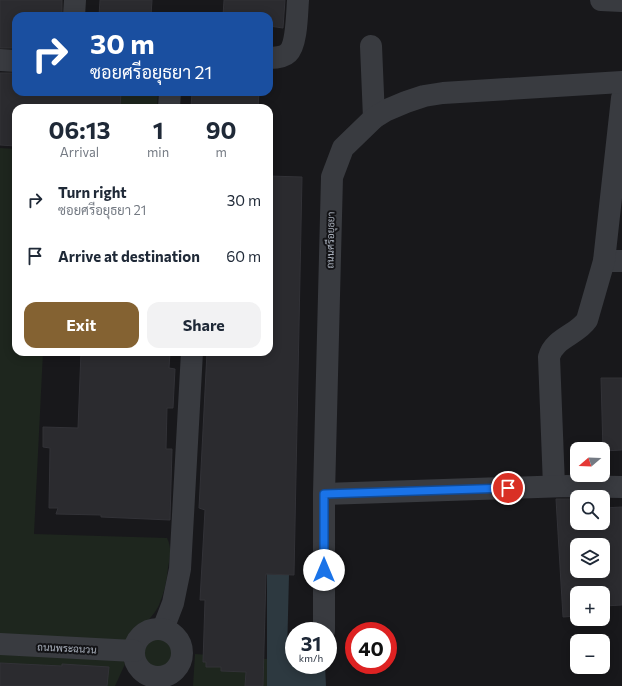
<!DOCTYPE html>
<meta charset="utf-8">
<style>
:root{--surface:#fff;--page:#f2f2f3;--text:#1f2937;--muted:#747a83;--accent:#846232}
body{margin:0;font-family:Commissioner,Sarabun,sans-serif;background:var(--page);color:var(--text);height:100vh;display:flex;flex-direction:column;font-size:15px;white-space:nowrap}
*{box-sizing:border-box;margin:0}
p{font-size:13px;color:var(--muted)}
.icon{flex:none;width:22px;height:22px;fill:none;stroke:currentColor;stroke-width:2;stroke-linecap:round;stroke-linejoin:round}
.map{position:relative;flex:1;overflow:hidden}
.drawer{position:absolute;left:12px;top:104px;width:261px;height:252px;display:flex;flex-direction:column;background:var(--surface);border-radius:12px;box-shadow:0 2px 10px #0003}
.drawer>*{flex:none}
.guide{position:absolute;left:12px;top:12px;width:261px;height:84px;border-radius:12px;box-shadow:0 2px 10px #0003;background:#1a4fa0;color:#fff;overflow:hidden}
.needle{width:26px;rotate:251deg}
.tools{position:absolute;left:570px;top:442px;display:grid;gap:8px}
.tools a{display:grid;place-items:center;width:40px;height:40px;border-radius:8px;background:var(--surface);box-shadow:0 2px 10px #0003;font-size:20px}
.speed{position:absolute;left:285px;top:622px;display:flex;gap:8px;font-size:20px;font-weight:700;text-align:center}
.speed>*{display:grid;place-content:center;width:52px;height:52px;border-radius:50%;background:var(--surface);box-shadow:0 2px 10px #0003;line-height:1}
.speed small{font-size:10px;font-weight:400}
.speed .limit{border:6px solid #d22;background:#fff;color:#111}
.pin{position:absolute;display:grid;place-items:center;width:34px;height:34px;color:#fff;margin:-17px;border:2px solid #fff;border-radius:50%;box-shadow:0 1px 4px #0007}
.me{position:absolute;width:44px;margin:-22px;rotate:0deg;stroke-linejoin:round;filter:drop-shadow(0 0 3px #0008)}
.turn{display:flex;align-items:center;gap:14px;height:84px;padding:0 12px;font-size:18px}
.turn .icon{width:52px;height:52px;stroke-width:2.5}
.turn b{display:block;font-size:28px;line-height:34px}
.eta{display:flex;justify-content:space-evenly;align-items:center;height:68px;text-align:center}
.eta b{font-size:24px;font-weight:700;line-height:28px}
.action{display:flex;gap:8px;margin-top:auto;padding:8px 12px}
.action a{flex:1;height:46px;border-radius:12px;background:var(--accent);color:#fff;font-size:16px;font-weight:700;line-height:46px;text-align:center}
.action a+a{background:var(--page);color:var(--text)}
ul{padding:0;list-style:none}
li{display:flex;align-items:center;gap:12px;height:56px;padding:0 12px}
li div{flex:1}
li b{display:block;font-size:15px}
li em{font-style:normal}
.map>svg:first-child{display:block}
</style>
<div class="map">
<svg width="622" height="686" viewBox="0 0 622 686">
<rect width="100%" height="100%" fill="#18181b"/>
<!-- green -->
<g fill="#1e261e">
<polygon points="67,92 158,92 157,108 66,108"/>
<path d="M0 148 16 149V352H43L34 534 167 538C172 548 170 557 168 568 167 581 164 593 159 605 153 618 134 635 123 643L0 636Z"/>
<circle cx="157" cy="652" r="16"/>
<polygon points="0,649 123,659 125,664 115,686 0,686"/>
<polygon points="195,654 267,659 267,686 193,686"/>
</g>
<!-- water -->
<polygon fill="#2d3940" points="267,574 289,575 287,655 294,656 294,665 325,665 326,686 267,686"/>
<!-- building -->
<g fill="#2b2b2f" stroke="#323237" fill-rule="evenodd">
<polygon points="0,0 62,0 62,16 16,16 16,48 0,48"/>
<polygon points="100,0 152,0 151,16 99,16"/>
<polygon points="224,0 285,0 283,28 269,26 269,16 223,16"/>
<polygon points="0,73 16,73 16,92 121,92 120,108 16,108 16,146 0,145"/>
<polygon points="192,92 259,92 258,108 191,108"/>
<polygon points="269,176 302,177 294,575 266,574 263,686 245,686 246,672 221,671 221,667 206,667 206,662 203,662 205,600 200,600 205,510 199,508 207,352 269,352"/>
<polygon points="81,352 170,352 169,368 175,369 173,408 167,408 166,449 172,449 170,520 101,517 101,515 56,514 58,508 49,508 50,448 43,447 43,427 78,428"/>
<polygon points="601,378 622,378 622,450 603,451"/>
<path d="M556 499H577V523H603V508L622 507V605L604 606 605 615H603V593H577V616L563 617ZM577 545H603V571H577Z"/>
<polygon points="0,663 62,666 62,664 109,667 107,686 0,686"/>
</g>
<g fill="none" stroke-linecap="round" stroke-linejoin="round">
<!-- minor -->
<g stroke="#393b40" stroke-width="22">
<polyline points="601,0 622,1"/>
<polyline points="74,16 75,0"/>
<polyline points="371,46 374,118"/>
<path d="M269 58C274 58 284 57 288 53 297 45 297 12 298 0"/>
<polyline points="0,60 16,61"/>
<polyline points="169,108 170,92"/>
<polyline points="604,261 622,261"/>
<path d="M554 486 549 357C554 338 577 335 587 320L604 261 622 98"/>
<polyline points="324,494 567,486 622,487"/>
<polyline points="163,629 173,603 180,569 192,352"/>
<circle cx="158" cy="653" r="24"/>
<polyline points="324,631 324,494 332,177 343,148 374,118 387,110 406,102 424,96 443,93 622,82"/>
<polyline points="0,644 134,651"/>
</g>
</g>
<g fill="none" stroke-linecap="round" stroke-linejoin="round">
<defs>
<polyline id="route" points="324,570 324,494 508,488"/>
</defs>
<!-- route casing -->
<use href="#route" stroke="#114b97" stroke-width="10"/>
<!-- route -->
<use href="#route" stroke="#1a73e8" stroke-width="7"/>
</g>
<g text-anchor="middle" stroke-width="4" stroke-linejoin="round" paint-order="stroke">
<!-- street labels -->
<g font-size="10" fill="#a9b0bc" stroke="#131316">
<text transform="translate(330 240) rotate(-89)" y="4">ถนนศรีอยุธยา</text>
<text transform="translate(67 648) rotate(3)" y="4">ถนนพระฉนวน</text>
</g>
</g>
</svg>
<div class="tools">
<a><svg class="needle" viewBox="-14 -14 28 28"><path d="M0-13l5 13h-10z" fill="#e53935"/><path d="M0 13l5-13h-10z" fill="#747a83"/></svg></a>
<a><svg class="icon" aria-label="search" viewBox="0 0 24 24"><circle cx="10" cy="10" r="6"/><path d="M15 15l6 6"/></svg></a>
<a><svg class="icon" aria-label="layers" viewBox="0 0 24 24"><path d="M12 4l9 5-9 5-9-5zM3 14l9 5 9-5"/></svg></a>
<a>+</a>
<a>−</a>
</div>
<div class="speed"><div>31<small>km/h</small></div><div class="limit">40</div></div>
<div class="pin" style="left:508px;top:488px;background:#d93025"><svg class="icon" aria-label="arrive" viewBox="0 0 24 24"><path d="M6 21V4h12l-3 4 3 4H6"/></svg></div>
<svg class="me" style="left:324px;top:570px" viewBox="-20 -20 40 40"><circle r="19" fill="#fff"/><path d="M0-13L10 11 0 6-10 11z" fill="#1a73e8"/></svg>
<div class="guide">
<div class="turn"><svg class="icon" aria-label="right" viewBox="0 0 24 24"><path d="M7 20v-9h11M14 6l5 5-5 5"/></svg><div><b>30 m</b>ซอยศรีอยุธยา 21</div></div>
</div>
<section class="drawer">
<div class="eta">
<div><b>06:13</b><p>Arrival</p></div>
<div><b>1</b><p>min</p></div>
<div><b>90</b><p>m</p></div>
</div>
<ul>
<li><svg class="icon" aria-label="right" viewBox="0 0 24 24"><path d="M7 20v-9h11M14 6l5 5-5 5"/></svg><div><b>Turn right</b><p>ซอยศรีอยุธยา 21</p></div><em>30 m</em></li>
<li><svg class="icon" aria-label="arrive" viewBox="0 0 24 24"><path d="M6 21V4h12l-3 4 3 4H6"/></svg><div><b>Arrive at destination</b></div><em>60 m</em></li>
</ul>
<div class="action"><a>Exit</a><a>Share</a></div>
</section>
</div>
